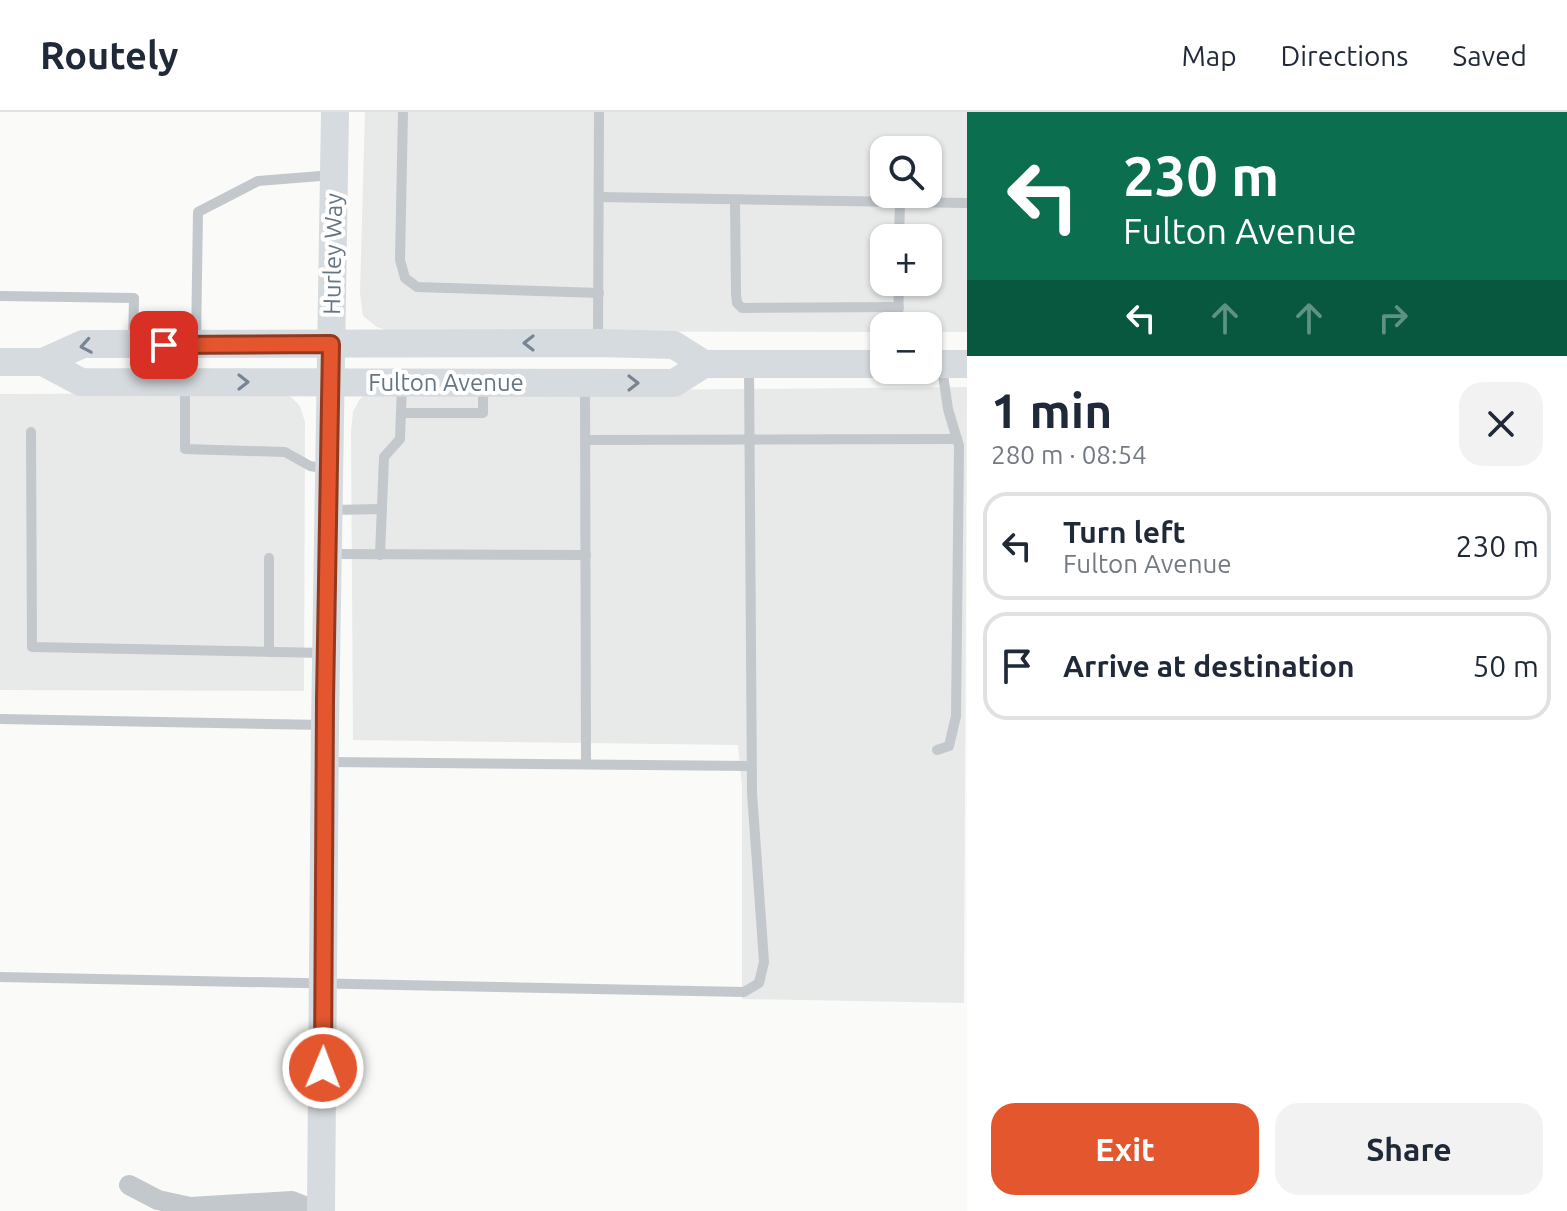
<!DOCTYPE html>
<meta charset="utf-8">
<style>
:root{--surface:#fff;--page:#f2f2f3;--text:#1f2937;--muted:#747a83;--line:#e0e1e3;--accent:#e4572e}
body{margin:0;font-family:Ubuntu,sans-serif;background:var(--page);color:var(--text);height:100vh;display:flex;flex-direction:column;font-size:30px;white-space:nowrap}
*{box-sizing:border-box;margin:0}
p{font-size:26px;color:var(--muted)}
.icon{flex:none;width:44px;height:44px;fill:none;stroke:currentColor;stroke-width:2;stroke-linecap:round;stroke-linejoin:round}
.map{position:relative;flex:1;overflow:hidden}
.sheet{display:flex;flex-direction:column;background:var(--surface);width:600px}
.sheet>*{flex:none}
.hud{background:#0b6e4f;color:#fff;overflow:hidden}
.tools{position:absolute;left:870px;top:24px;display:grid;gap:16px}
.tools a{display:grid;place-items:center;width:72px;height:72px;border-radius:16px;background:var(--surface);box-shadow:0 2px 6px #0004;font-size:40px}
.pin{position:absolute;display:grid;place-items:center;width:68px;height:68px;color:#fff;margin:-34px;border-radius:16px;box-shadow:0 4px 12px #0006}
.me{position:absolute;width:88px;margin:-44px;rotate:1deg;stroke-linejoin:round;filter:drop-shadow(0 0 6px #0008)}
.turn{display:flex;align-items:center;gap:28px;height:168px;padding:0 24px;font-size:36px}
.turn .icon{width:104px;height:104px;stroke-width:2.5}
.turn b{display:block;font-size:56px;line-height:68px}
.lanes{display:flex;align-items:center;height:76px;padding:0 24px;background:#0003;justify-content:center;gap:40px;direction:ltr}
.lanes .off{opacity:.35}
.round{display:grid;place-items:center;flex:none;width:84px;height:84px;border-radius:24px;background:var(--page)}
.headline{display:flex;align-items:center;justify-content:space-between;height:136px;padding:0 24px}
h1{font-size:48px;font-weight:700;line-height:60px}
.cta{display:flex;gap:16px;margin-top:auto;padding:16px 24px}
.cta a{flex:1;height:92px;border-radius:24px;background:var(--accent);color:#fff;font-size:32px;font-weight:700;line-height:92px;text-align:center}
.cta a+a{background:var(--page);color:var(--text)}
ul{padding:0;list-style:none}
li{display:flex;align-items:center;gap:24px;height:108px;margin:0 16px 12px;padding:0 8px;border:4px solid var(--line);border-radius:24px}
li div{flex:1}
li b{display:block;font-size:30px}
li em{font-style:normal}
header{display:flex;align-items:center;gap:48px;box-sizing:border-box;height:112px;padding:0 40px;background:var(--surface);border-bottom:2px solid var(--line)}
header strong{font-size:38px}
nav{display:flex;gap:44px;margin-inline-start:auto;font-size:28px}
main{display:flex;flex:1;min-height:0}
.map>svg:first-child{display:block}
</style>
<header>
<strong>Routely</strong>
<nav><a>Map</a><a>Directions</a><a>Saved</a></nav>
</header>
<main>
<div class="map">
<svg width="967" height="1099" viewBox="0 0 967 1099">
<rect width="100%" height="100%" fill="#fafaf8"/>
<!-- built -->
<g fill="#e8e9e9" fill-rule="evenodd">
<path d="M365 0H967V220H928V214H884V220L389 219 377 215 363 204 360 181ZM884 38H928V82H884ZM884 126H928V170H884Z"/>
<polygon points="967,275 964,891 742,887 742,673 738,633 353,628 351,319 353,300 359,288 365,283 425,280"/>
<polygon points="277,281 291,285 300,294 305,310 304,579 0,578 0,282"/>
</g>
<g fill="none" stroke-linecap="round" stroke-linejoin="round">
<!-- lane -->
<g stroke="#c3c8cc" stroke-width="10">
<polyline points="403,0 400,148 405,166 417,175 599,181"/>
<polyline points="599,85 967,91"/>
<polyline points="735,88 736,182 737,191 742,196 899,195"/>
<polyline points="899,126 900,90"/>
<polyline points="0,184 134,186 133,231"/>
<polyline points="898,214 899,170"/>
<polyline points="598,229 599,0"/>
<polyline points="196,230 198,100 258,69 333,63"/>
<polyline points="185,271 185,337 285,340 310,354 328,357"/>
<polyline points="585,273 586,652"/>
<polyline points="401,301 483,301 483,273"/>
<polyline points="31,320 32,535 324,541"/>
<polyline points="586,328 957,327"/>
<polyline points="332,398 382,397"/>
<polyline points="332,442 586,443"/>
<polyline points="380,443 384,345 400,327 402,272"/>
<polyline points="269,446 269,540"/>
<polyline points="0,607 323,613"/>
<polyline points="937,638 949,634 956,604 959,334 948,297 942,256"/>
<polyline points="328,650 751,654"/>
<polyline points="0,865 744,880 759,871 764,850 752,681 749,254"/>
</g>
<!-- street -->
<polyline stroke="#c3c8cc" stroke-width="20" points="129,1073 158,1088 190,1095 292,1089 317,1099"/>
<!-- secondary -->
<g stroke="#d6dbdf" stroke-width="28">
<polyline points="0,250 43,250 83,232 598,231 674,233 704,252 884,252"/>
<polyline points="43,250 81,270 674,271 704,252"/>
<polyline points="928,252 967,252"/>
<polyline points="321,1099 325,613 335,0"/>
</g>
</g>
<!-- one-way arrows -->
<defs><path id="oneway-chevron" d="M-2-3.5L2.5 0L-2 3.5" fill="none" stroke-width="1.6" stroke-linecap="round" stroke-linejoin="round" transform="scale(2)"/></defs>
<g stroke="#768591">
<use href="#oneway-chevron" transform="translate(529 231) rotate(180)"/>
<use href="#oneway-chevron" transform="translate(86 234) rotate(170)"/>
<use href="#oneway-chevron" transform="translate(243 270)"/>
<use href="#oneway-chevron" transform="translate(633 271)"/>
</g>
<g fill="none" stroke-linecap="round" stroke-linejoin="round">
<defs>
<polyline id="route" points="164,233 331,232 325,589 323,956"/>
</defs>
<!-- route casing -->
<use href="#route" stroke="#94391e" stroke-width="20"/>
<!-- route -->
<use href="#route" stroke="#e4572e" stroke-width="14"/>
</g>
<g text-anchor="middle" stroke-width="8" stroke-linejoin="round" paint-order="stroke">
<!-- street labels -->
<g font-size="24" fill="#657683" stroke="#fff">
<text transform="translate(333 142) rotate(-89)" y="8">Hurley Way</text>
<text x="446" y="279">Fulton Avenue</text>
</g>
</g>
</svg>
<div class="tools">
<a><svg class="icon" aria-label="search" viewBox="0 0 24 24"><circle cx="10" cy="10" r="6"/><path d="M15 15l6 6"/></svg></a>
<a>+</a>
<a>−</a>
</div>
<div class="pin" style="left:164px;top:233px;background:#d93025"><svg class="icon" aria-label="arrive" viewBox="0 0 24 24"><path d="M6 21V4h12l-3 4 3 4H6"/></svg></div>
<svg class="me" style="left:323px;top:956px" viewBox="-20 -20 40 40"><circle r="17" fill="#e4572e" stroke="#fff" stroke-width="3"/><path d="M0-11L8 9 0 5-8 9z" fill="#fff"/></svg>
</div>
<section class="sheet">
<div class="hud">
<div class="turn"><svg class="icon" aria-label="left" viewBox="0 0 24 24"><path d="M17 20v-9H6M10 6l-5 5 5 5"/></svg><div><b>230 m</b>Fulton Avenue</div></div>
<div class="lanes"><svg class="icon" aria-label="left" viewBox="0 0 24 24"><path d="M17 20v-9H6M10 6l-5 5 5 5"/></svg><svg class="icon off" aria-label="ahead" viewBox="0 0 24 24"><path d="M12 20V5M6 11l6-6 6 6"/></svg><svg class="icon off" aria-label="ahead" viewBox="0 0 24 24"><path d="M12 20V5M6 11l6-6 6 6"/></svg><svg class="icon off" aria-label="right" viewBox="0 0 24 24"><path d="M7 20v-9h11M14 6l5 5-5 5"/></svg></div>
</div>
<div class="headline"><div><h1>1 min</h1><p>280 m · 08:54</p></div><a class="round"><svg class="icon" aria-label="close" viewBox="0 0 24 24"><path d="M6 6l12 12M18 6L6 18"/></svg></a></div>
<ul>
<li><svg class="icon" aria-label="left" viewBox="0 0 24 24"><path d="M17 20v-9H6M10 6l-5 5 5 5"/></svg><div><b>Turn left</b><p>Fulton Avenue</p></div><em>230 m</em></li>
<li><svg class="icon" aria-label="arrive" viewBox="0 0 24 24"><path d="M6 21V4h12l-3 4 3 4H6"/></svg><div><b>Arrive at destination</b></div><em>50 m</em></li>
</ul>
<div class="cta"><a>Exit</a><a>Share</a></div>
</section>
</main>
